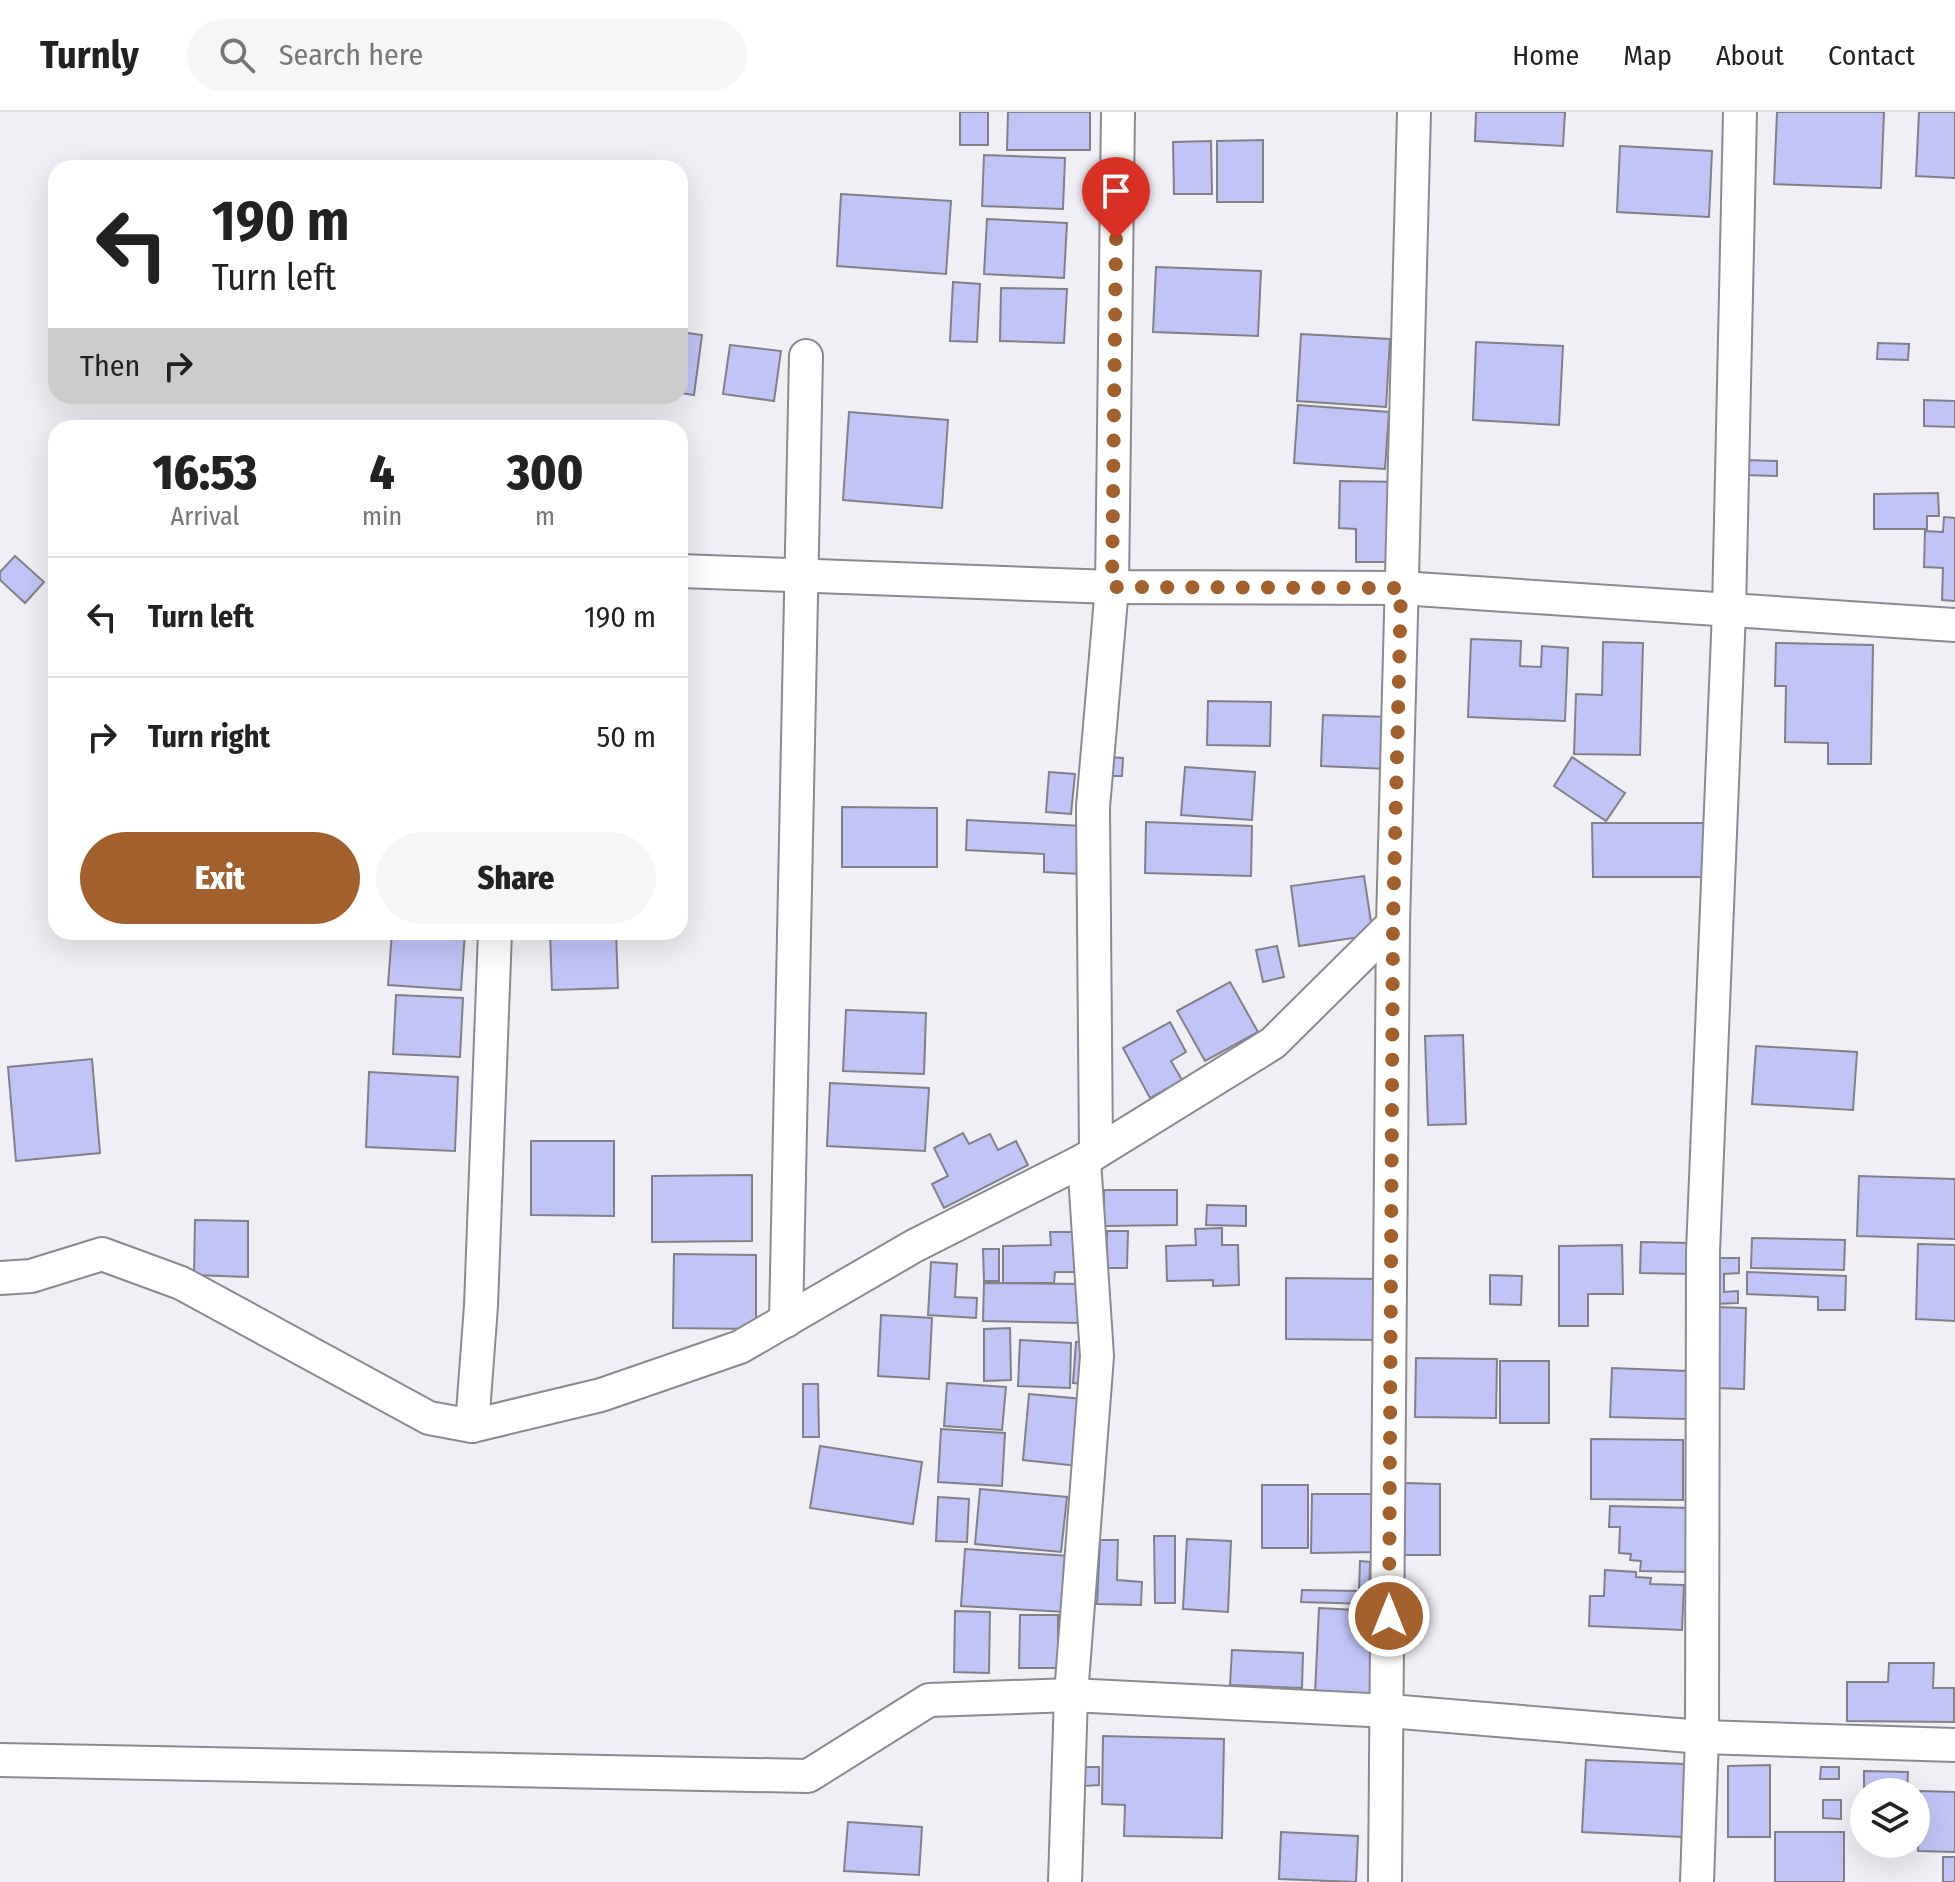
<!DOCTYPE html>
<style>
:root{--surface:#fff;--page:#f6f6f6;--text:#222;--muted:#767676;--line:#e0e0e0;--accent:#a2602c}
body{margin:0;font-family:"Fira Sans Condensed",sans-serif;background:var(--page);color:var(--text);height:100vh;display:flex;flex-direction:column;font-size:30px;white-space:nowrap}
*{box-sizing:border-box;margin:0}
p{font-size:26px;color:var(--muted)}
.icon{flex:none;width:44px;height:44px;fill:none;stroke:currentColor;stroke-width:2;stroke-linecap:round;stroke-linejoin:round}
.map{position:relative;flex:1;overflow:hidden}
.side{position:absolute;left:48px;top:308px;width:640px;height:520px;display:flex;flex-direction:column;background:var(--surface);border-radius:24px;box-shadow:0 8px 32px #0002}
.side>*{flex:none}
.banner{position:absolute;left:48px;top:48px;width:640px;height:244px;border-radius:24px;box-shadow:0 8px 32px #0002;background:#fff;color:var(--text);overflow:hidden}
.fabs{position:absolute;left:1850px;top:1666px;display:grid;gap:16px}
.fabs a{display:grid;place-items:center;width:80px;height:80px;border-radius:50%;background:var(--surface);box-shadow:0 8px 32px #0002;font-size:40px}
.pin{position:absolute;display:grid;place-items:center;width:68px;height:68px;color:#fff;margin:-82px -34px;border-radius:50% 50% 50% 0;rotate:-45deg;box-shadow:0 0 8px #0007}
.pin .icon{rotate:45deg}
.me{position:absolute;width:88px;margin:-44px;rotate:0deg;stroke-linejoin:round;filter:drop-shadow(0 0 6px #0008)}
.turn{display:flex;align-items:center;gap:28px;height:168px;padding:0 32px;font-size:36px}
.turn .icon{width:104px;height:104px;stroke-width:2.5}
.turn b{display:block;font-size:56px;line-height:68px}
.then{display:flex;align-items:center;height:76px;padding:0 32px;background:#0003;gap:16px;font-size:30px}
.eta{display:flex;justify-content:space-evenly;align-items:center;height:136px;text-align:center}
.eta b{font-size:48px;font-weight:800;line-height:56px}
.button{display:flex;gap:16px;margin-top:auto;padding:16px 32px}
.button a{flex:1;height:92px;border-radius:48px;background:var(--accent);color:#fff;font-size:32px;font-weight:800;line-height:92px;text-align:center}
.button a+a{background:var(--page);color:var(--text)}
ul{padding:0;list-style:none}
li{display:flex;align-items:center;gap:24px;height:120px;padding:0 32px;border-top:2px solid var(--line)}
li div{flex:1}
li b{display:block;font-size:30px}
li em{font-style:normal}
header{display:flex;align-items:center;gap:48px;box-sizing:border-box;height:112px;padding:0 40px;background:var(--surface);border-bottom:2px solid var(--line)}
header strong{font-size:38px}
nav{display:flex;gap:44px;margin-inline-start:auto;font-size:28px}
.search{width:560px;height:72px;background:var(--page);display:flex;align-items:center;gap:20px;box-sizing:border-box;padding:0 28px;border-radius:44px;color:var(--muted);font-size:30px}
.map>svg:first-child{display:block}
</style>
<header>
<strong>Turnly</strong>
<div class="search"><svg class="icon" aria-label="search" viewBox="0 0 24 24"><circle cx="10" cy="10" r="6"/><path d="M15 15l6 6"/></svg>Search here</div>
<nav><a>Home</a><a>Map</a><a>About</a><a>Contact</a></nav>
</header>
<div class="map">
<svg width="1955" height="1770" viewBox="0 0 1955 1770">
<rect width="100%" height="100%" fill="#efeff5"/>
<!-- building -->
<g fill="#c2c4f7" stroke="#818187" stroke-width="2">
<rect x="960" y="0" width="28" height="33"/>
<polygon points="1008,0 1090,0 1090,38 1007,38"/>
<polygon points="1476,0 1565,0 1563,34 1475,29"/>
<polygon points="1777,0 1884,0 1881,76 1774,72"/>
<polygon points="1919,0 1955,0 1955,66 1916,64"/>
<polygon points="1263,28 1263,90 1217,90 1217,29"/>
<polygon points="1211,29 1212,82 1174,82 1173,30"/>
<polygon points="1620,34 1712,39 1709,105 1617,100"/>
<polygon points="984,43 1065,46 1063,97 982,94"/>
<polygon points="841,82 951,89 946,162 837,154"/>
<polygon points="987,107 1067,111 1064,166 984,162"/>
<polygon points="1156,155 1261,159 1258,224 1153,220"/>
<polygon points="953,170 980,172 977,230 950,229"/>
<polygon points="1001,176 1067,177 1064,231 1000,229"/>
<polygon points="680,220 702,223 694,283 680,281"/>
<polygon points="1301,222 1390,227 1386,295 1297,289"/>
<polygon points="1476,230 1563,234 1559,313 1473,308"/>
<polygon points="1878,231 1909,232 1908,248 1877,247"/>
<polygon points="730,233 781,239 774,289 723,282"/>
<polygon points="1924,288 1955,289 1955,315 1924,314"/>
<polygon points="1298,293 1389,300 1385,357 1294,351"/>
<polygon points="849,300 948,308 942,396 843,388"/>
<polygon points="1744,348 1777,349 1777,364 1743,363"/>
<polygon points="1340,369 1400,370 1398,450 1356,450 1356,417 1339,416"/>
<polygon points="1938,381 1939,404 1927,404 1927,417 1874,417 1874,382"/>
<polygon points="1944,405 1955,406 1955,489 1942,488 1943,456 1924,455 1925,419 1943,420"/>
<polygon points="15,444 44,470 25,491 0,468 0,460"/>
<polygon points="1471,527 1521,529 1520,554 1541,555 1542,534 1568,536 1565,609 1468,605"/>
<polygon points="1603,530 1643,531 1640,643 1574,642 1576,582 1602,583"/>
<polygon points="1776,531 1873,533 1871,652 1828,652 1828,631 1785,630 1786,574 1775,574"/>
<polygon points="1208,589 1271,590 1270,634 1207,633"/>
<polygon points="1323,603 1390,605 1388,657 1321,654"/>
<polygon points="1107,645 1123,646 1122,664 1106,664"/>
<polygon points="1572,645 1625,681 1606,709 1554,674"/>
<polygon points="1185,655 1255,660 1252,708 1181,703"/>
<polygon points="1049,660 1075,662 1071,702 1046,700"/>
<polygon points="842,695 937,696 937,755 842,755"/>
<polygon points="967,708 1082,714 1080,762 1044,760 1044,742 966,738"/>
<polygon points="1146,710 1252,714 1251,764 1145,761"/>
<polygon points="1592,711 1710,711 1710,765 1593,765"/>
<polygon points="1364,764 1373,823 1299,834 1291,774"/>
<polygon points="392,820 465,820 461,878 388,873"/>
<polygon points="550,820 616,820 618,876 552,878"/>
<polygon points="1277,834 1284,865 1263,870 1256,838"/>
<polygon points="1230,870 1258,920 1205,949 1177,899"/>
<polygon points="396,883 463,886 460,945 393,942"/>
<polygon points="846,898 926,901 924,962 843,959"/>
<polygon points="1170,910 1186,940 1171,949 1182,968 1150,986 1123,936"/>
<polygon points="1463,923 1466,1012 1428,1013 1425,924"/>
<polygon points="1756,934 1857,940 1853,998 1752,992"/>
<polygon points="92,947 100,1041 16,1049 8,955"/>
<polygon points="369,960 458,965 455,1039 366,1035"/>
<polygon points="830,971 929,976 925,1039 827,1034"/>
<polygon points="963,1021 969,1032 990,1022 998,1038 1016,1029 1028,1053 944,1096 932,1072 948,1064 934,1036"/>
<polygon points="531,1029 614,1029 614,1104 531,1103"/>
<polygon points="752,1063 752,1129 652,1130 652,1064"/>
<polygon points="1859,1064 1955,1067 1955,1127 1857,1124"/>
<polygon points="1104,1078 1177,1078 1177,1113 1104,1114"/>
<polygon points="1207,1093 1246,1094 1246,1114 1206,1113"/>
<polygon points="195,1108 248,1109 248,1165 194,1163"/>
<polygon points="1222,1116 1222,1133 1238,1133 1239,1173 1213,1174 1213,1168 1167,1169 1166,1134 1196,1133 1195,1117"/>
<polygon points="1107,1119 1128,1119 1127,1156 1106,1156"/>
<polygon points="1050,1120 1084,1120 1084,1160 1055,1160 1054,1171 1003,1171 1003,1134 1051,1133"/>
<polygon points="1752,1126 1845,1128 1844,1158 1751,1156"/>
<polygon points="1641,1130 1692,1131 1691,1162 1640,1161"/>
<polygon points="1918,1132 1955,1133 1955,1209 1916,1207"/>
<polygon points="1622,1133 1623,1182 1588,1182 1588,1214 1559,1214 1559,1134"/>
<polygon points="983,1137 999,1137 999,1169 984,1169"/>
<polygon points="674,1142 756,1143 756,1217 673,1216"/>
<polygon points="1714,1146 1739,1146 1739,1161 1724,1162 1724,1180 1738,1179 1738,1191 1714,1192"/>
<polygon points="931,1150 957,1152 955,1185 977,1186 976,1206 928,1203"/>
<polygon points="1747,1160 1846,1164 1845,1198 1818,1198 1818,1185 1747,1182"/>
<polygon points="1490,1163 1522,1164 1521,1193 1490,1192"/>
<polygon points="1286,1166 1381,1167 1380,1228 1286,1227"/>
<polygon points="984,1171 1081,1172 1081,1211 983,1209"/>
<polygon points="1717,1195 1746,1196 1744,1277 1716,1276"/>
<polygon points="881,1203 932,1206 929,1267 878,1264"/>
<polygon points="1010,1216 1011,1268 984,1269 984,1217"/>
<polygon points="1020,1228 1071,1231 1070,1276 1018,1274"/>
<polygon points="1076,1230 1087,1230 1084,1272 1073,1271"/>
<polygon points="1416,1246 1497,1247 1496,1306 1415,1305"/>
<rect x="1500" y="1249" width="49" height="62"/>
<polygon points="1612,1256 1688,1259 1686,1307 1610,1305"/>
<polygon points="947,1271 1006,1275 1002,1318 944,1314"/>
<polygon points="803,1272 818,1272 819,1325 803,1325"/>
<polygon points="1029,1282 1083,1287 1078,1354 1023,1348"/>
<polygon points="941,1317 1005,1321 1002,1374 938,1370"/>
<polygon points="1591,1327 1683,1328 1683,1388 1591,1387"/>
<polygon points="820,1334 922,1350 913,1412 810,1396"/>
<polygon points="1405,1371 1440,1372 1440,1443 1404,1443"/>
<rect x="1262" y="1373" width="46" height="63"/>
<polygon points="980,1377 1067,1385 1061,1440 975,1432"/>
<polygon points="1312,1382 1376,1382 1376,1440 1311,1441"/>
<polygon points="938,1385 969,1387 967,1430 936,1429"/>
<polygon points="1610,1394 1692,1396 1690,1460 1640,1459 1641,1449 1630,1448 1631,1442 1619,1441 1620,1415 1609,1415"/>
<polygon points="1154,1424 1175,1424 1175,1491 1155,1491"/>
<polygon points="1187,1427 1231,1429 1228,1500 1183,1497"/>
<polygon points="1100,1428 1118,1428 1117,1468 1142,1470 1141,1493 1097,1492"/>
<polygon points="965,1437 1070,1444 1066,1500 961,1494"/>
<polygon points="1360,1449 1370,1450 1369,1492 1301,1490 1302,1478 1359,1479"/>
<polygon points="1605,1458 1636,1460 1636,1465 1651,1466 1650,1472 1684,1473 1682,1518 1589,1514 1590,1484 1604,1484"/>
<polygon points="1319,1496 1375,1499 1370,1584 1315,1581"/>
<polygon points="955,1499 990,1500 989,1561 954,1560"/>
<polygon points="1020,1503 1058,1503 1058,1556 1019,1556"/>
<polygon points="1232,1538 1303,1541 1302,1576 1230,1573"/>
<polygon points="1889,1551 1934,1551 1933,1576 1954,1576 1954,1610 1847,1609 1847,1570 1888,1570"/>
<polygon points="1103,1624 1224,1627 1222,1726 1124,1724 1125,1693 1102,1692"/>
<polygon points="1586,1648 1685,1652 1682,1725 1582,1720"/>
<polygon points="1770,1653 1770,1725 1728,1725 1728,1654"/>
<polygon points="1085,1655 1099,1655 1099,1673 1085,1674"/>
<polygon points="1821,1655 1839,1655 1839,1667 1820,1667"/>
<polygon points="1864,1659 1908,1660 1907,1680 1883,1680 1883,1675 1864,1675"/>
<polygon points="1920,1679 1955,1680 1955,1740 1918,1739"/>
<polygon points="1823,1688 1841,1688 1841,1707 1823,1706"/>
<polygon points="848,1710 922,1715 919,1763 844,1759"/>
<polygon points="1281,1720 1358,1724 1356,1770 1279,1767"/>
<rect x="1775" y="1720" width="69" height="50"/>
<rect x="1943" y="1745" width="12" height="25"/>
</g>
<g fill="none" stroke-linecap="round" stroke-linejoin="round">
<defs>
<g id="street">
<polyline points="680,459 1112,475 1401,476 1955,513"/>
<polyline points="1096,1039 1093,695 1112,475 1118,0"/>
<polyline points="0,1166 31,1164 102,1142 181,1171 429,1306 472,1314 601,1283 740,1235 914,1134 1084,1048 1273,931 1393,812"/>
<polyline points="786,1209 806,244"/>
<polyline points="472,1314 481,1194 495,820"/>
<polyline points="0,1648 808,1664 929,1588 1071,1583 1389,1599 1702,1625 1955,1633"/>
<polyline points="1065,1770 1071,1583 1097,1244 1084,1048"/>
<polyline points="1385,1770 1393,812 1414,0"/>
<polyline points="1697,1770 1702,1625 1703,1140 1729,499 1740,0"/>
</g>
</defs>
<!-- street casing -->
<use href="#street" stroke="#8a8a90" stroke-width="36"/>
<!-- street -->
<use href="#street" stroke="#fff" stroke-width="32"/>
</g>
<g fill="none" stroke-linecap="round" stroke-linejoin="round">
<!-- route -->
<polyline stroke="#a2602c" stroke-width="14" stroke-dasharray="0 25.2" points="1116,127 1112,475 1401,476 1393,812 1389,1504"/>
</g>
</svg>
<div class="fabs">
<a><svg class="icon" aria-label="layers" viewBox="0 0 24 24"><path d="M12 4l9 5-9 5-9-5zM3 14l9 5 9-5"/></svg></a>
</div>
<div class="pin" style="left:1116px;top:127px;background:#d93025"><svg class="icon" aria-label="arrive" viewBox="0 0 24 24"><path d="M6 21V4h12l-3 4 3 4H6"/></svg></div>
<svg class="me" style="left:1389px;top:1504px" viewBox="-20 -20 40 40"><circle r="17" fill="#a2602c" stroke="#fff" stroke-width="3"/><path d="M0-11L8 9 0 5-8 9z" fill="#fff"/></svg>
<div class="banner">
<div class="turn"><svg class="icon" aria-label="left" viewBox="0 0 24 24"><path d="M17 20v-9H6M10 6l-5 5 5 5"/></svg><div><b>190 m</b>Turn left</div></div>
<div class="then">Then<svg class="icon" aria-label="right" viewBox="0 0 24 24"><path d="M7 20v-9h11M14 6l5 5-5 5"/></svg></div>
</div>
<section class="side">
<div class="eta">
<div><b>16:53</b><p>Arrival</p></div>
<div><b>4</b><p>min</p></div>
<div><b>300</b><p>m</p></div>
</div>
<ul>
<li><svg class="icon" aria-label="left" viewBox="0 0 24 24"><path d="M17 20v-9H6M10 6l-5 5 5 5"/></svg><div><b>Turn left</b></div><em>190 m</em></li>
<li><svg class="icon" aria-label="right" viewBox="0 0 24 24"><path d="M7 20v-9h11M14 6l5 5-5 5"/></svg><div><b>Turn right</b></div><em>50 m</em></li>
</ul>
<div class="button"><a>Exit</a><a>Share</a></div>
</section>
</div>
